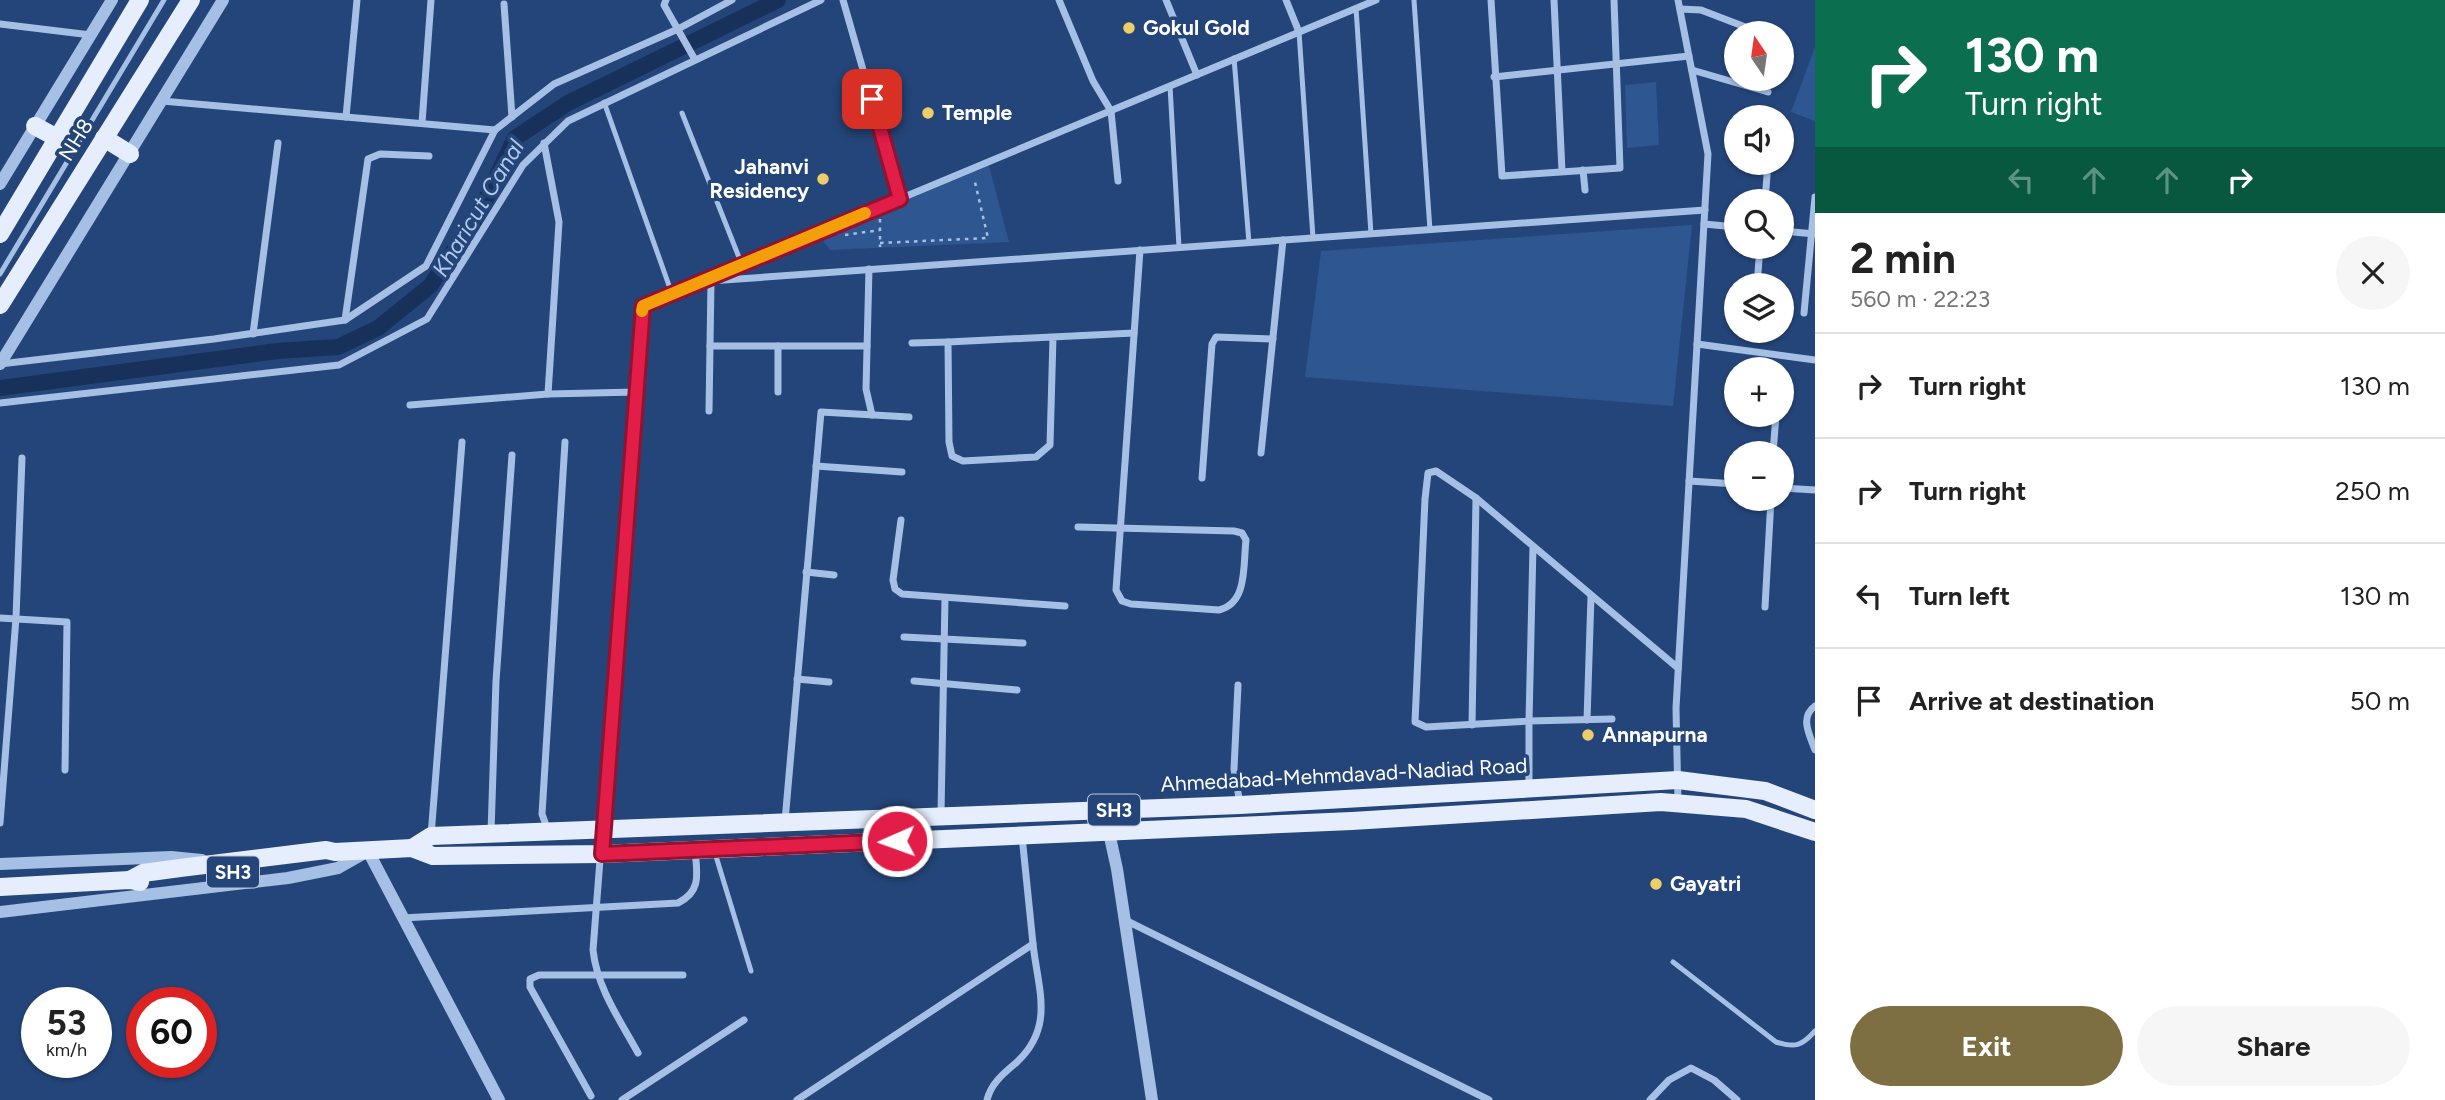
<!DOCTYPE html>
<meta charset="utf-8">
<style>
:root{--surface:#fff;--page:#f6f6f6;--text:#222;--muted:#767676;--line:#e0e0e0;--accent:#7e6f42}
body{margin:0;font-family:Figtree,sans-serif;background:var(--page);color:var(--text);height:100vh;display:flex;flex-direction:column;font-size:26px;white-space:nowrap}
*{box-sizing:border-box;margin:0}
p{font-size:23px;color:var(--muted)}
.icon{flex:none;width:38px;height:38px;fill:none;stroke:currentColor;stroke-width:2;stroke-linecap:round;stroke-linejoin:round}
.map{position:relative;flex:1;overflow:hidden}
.side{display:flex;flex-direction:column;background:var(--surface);width:630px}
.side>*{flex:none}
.banner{background:#0b6e4f;color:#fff;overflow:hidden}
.needle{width:46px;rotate:347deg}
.tools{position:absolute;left:1724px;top:21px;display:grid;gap:14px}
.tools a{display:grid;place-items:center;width:70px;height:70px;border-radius:50%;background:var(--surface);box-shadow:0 2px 5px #0004;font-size:35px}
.speed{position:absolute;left:21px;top:987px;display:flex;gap:14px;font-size:35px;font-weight:700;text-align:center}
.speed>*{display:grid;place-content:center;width:91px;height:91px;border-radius:50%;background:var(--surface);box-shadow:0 2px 5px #0004;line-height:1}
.speed small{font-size:18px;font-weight:400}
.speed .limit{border:10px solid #d22;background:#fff;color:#111}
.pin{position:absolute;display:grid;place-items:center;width:60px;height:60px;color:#fff;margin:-30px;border-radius:14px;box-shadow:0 4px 10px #0006}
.me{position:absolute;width:77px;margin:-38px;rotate:268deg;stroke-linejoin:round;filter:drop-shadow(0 0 5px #0008)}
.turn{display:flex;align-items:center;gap:24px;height:147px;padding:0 35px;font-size:32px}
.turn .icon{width:91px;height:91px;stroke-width:2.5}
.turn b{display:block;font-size:49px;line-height:60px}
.lanes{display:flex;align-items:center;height:66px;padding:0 35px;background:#0003;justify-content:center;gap:35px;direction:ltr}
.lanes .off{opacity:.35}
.round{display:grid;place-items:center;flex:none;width:74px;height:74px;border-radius:37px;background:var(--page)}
.overview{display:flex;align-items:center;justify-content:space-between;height:119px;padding:0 35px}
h1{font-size:42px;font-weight:700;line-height:52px}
.cta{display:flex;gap:14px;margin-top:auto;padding:14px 35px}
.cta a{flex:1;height:80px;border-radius:42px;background:var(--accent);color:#fff;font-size:28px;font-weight:700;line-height:80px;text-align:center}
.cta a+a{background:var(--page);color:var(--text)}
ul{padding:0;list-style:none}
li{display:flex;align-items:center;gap:21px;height:105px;padding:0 35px;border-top:2px solid var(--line)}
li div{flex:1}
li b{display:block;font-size:26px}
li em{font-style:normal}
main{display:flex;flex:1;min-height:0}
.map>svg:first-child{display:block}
</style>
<main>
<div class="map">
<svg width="1815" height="1100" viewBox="0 0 1815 1100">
<rect width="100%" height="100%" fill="#244579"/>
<!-- green -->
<g fill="#2e5691">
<polygon points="1815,47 1815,121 1791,112"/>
<polygon points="1656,82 1659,145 1627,148 1625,85"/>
<polygon points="988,162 1009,242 830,250 824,242 823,231"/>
<polygon points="1692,225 1673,406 1305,377 1321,251"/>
</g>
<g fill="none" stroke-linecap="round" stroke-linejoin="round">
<!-- canal -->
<polyline stroke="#18315a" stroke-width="16" points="0,388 277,351 338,347 378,328 430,286 479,213 515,138 568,103 778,0"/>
<!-- path -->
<g stroke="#a6bfe4" stroke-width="2.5" stroke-dasharray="3.5 5" stroke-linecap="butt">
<polyline points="880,219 880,247"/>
<polyline points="845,235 880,230"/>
<polyline points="880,243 988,238 974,178"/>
</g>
<!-- service -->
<g stroke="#a6bfe4" stroke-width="5">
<polyline points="1414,0 1430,230"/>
<polyline points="1356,8 1371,234"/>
<polyline points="1299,32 1313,238"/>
<polyline points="1234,58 1249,243"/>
<polyline points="1170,86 1179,247"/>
<polyline points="604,102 672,294"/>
<polyline points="682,113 742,265"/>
<polyline points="0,274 164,0"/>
<polyline points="715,853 751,971"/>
<path d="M1673 962 1776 1042C1795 1048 1802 1046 1815 1031"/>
</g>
<!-- minor -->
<g stroke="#a6bfe4" stroke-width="7">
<polyline points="666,0 664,5 694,58"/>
<polyline points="843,0 900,199"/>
<polyline points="1059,0 1093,81 1111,111 1118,181"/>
<polyline points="1166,0 1197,75"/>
<polyline points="1286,0 1299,32"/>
<polyline points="1491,0 1502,176 1620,168 1614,0"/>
<polyline points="1554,0 1562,171"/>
<polyline points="504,4 512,117"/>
<polyline points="1680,9 1701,10 1761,33"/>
<polyline points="0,24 91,35"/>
<polyline points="1782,42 1785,43"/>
<polyline points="1692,70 1768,92"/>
<polyline points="1494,77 1689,56"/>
<polyline points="162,101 495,130 554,84 678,29 732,0"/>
<polyline points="346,117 357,0"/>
<polyline points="422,123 431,0"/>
<polyline points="544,143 559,222 548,394"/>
<polyline points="1583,170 1585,190"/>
<polyline points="1765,201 1768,163"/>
<polyline points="1704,224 1736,227"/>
<polyline points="1782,231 1815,234"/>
<polyline points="869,269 866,389 872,415"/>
<polyline points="710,281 1705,210"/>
<polyline points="1757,285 1760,247"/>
<polyline points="1804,313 1815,197"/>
<polyline points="345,320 368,159 380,154 429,156"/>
<polyline points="253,334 278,143"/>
<polyline points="1053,337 1050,445 1036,457 963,461 952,456 949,442 948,342 1134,333"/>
<polyline points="912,343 948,342"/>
<polyline points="1697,344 1815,360"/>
<polyline points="710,346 867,346"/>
<polyline points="0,364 214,339 345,320 426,266 495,130"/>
<polyline points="778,392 778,346"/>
<polyline points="0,403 339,365 427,319 523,165 568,121 821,0"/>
<polyline points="410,405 548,394 637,392"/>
<polyline points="709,411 711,281"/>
<polyline points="1261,453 1283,240"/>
<polyline points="1773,453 1776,415"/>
<polyline points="816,466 902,472"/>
<polyline points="1202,478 1212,344 1216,337 1273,339"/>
<polyline points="1689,481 1736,484"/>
<polyline points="1782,488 1815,490"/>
<polyline points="901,520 893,580 895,589 902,594 1065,606"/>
<path d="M1078 527 1234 531 1242 533 1246 540C1243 565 1248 603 1219 610L1131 604 1122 601 1116 590 1140 250"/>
<polyline points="1533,546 1529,721 1426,727 1415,722 1425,499 1428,473 1436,471 1476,498 1678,668"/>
<polyline points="806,572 834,575"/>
<polyline points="1765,607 1771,499"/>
<polyline points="0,618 67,622 65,770"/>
<polyline points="904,637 1023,643"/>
<polyline points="797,679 829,682"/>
<polyline points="914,681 1017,690"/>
<polyline points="1238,685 1234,769 1240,804"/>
<path d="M1815 706C1799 718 1810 735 1815 750"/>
<polyline points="1587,720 1591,596"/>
<polyline points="1472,725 1476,498"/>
<polyline points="1529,786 1529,721 1612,719"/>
<polyline points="1678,803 1676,708 1708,154 1678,0"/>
<polyline points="941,814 945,598"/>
<polyline points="785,821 821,412 909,417"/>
<polyline points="0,823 16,618 22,458"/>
<polyline points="548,831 542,814 565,442"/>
<polyline points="491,832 496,681 512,455"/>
<polyline points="431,836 462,442"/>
<path d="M402 918 678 903C702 891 697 873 695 850"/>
<polyline points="1125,920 1489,1100"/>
<path d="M638 1053C620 1020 597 988 593 950L643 306 1376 0"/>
<polyline points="591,1096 530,987 530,979 539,975 683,975"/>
<polyline points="622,1100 744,1020"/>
<polyline points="797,1100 1033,944 1022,836"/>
<path d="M987 1100C991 1083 1004 1073 1017 1062 1055 1026 1038 990 1033 944"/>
<polyline points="1650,1100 1669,1080 1691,1068 1714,1080 1737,1100"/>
</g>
<!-- tertiary -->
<g stroke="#a6bfe4" stroke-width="12">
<polyline points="0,184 112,0"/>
<polyline points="0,364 223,0"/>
<polyline points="1104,810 1117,869 1152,1100"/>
<polyline points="0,864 171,857 202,860"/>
<polyline points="0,912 288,878 338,868 368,851 499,1100"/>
</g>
<!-- primary -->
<g stroke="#e6edfc" stroke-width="18">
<polyline points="35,126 57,138"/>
<polyline points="104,138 130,154"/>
<polyline points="0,234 140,0"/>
<polyline points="0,305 191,0"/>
<polyline points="412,848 431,836 1240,805 1678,780 1765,791 1815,810"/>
<polyline points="130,880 143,873 180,868 326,850 335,852 412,848 433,856 602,854 1352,821 1661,802 1746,809 1815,832"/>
<polyline points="0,887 130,880 140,882"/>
</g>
</g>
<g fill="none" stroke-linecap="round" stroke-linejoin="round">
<defs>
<polyline id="route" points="872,99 900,199 643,306 602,854 897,841"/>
</defs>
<!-- route casing -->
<use href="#route" stroke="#92132f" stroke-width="18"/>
<!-- route -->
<use href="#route" stroke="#e11d48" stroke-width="12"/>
<!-- slow -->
<polyline stroke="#f59e0b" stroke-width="12" points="642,311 643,306 865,213"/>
</g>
<!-- markers -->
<g fill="#eece6a" stroke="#244579" stroke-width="2.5">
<circle cx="1129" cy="28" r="7"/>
<circle cx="928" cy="113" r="7"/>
<circle cx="823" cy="179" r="7"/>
<circle cx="1588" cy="735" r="7"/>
<circle cx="1656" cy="884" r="7"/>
</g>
<g text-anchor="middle" stroke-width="7" stroke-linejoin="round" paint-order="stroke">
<!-- shield labels -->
<g fill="#244579" stroke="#bdc7d7" stroke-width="2">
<rect x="1088" y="794.5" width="52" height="31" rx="5"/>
<rect x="207" y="856.5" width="52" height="31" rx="5"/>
</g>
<g font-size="19" font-weight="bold" fill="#fff">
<text x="1114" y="817">SH3</text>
<text x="233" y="879">SH3</text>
</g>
<!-- poi labels -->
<g font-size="21" font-weight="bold" fill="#fff" stroke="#244579" text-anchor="start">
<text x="1143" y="35">Gokul Gold</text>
<text x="942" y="120">Temple</text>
<text x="809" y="174" text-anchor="end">Jahanvi<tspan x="809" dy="24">Residency</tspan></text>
<text x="1602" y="742">Annapurna</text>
<text x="1670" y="891">Gayatri</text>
</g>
<!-- street labels -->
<g font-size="21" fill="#fff" stroke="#244579">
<text transform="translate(76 140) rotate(-58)" y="7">NH8</text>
<text transform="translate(1344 775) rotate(-3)" y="7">Ahmedabad-Mehmdavad-Nadiad Road</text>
</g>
<!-- water labels -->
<g font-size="23" font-style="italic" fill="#b1c9ec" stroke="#244579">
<text transform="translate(478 208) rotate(-59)" y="8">Kharicut Canal</text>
</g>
</g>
</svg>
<div class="tools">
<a><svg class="needle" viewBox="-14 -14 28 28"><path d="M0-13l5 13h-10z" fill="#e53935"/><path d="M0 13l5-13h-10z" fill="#767676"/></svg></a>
<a><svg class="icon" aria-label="sound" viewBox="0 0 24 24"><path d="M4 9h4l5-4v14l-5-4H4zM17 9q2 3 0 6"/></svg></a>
<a><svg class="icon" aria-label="search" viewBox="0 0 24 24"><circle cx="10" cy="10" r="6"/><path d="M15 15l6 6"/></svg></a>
<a><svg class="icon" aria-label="layers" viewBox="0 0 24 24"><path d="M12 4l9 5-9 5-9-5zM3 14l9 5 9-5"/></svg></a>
<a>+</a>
<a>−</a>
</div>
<div class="speed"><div>53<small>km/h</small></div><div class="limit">60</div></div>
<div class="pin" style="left:872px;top:99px;background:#d93025"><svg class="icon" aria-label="arrive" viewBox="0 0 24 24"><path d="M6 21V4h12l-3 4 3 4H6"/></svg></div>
<svg class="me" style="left:897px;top:841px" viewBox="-20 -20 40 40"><circle r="17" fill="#e11d48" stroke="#fff" stroke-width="3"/><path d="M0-11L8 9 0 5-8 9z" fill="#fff"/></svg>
</div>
<section class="side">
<div class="banner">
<div class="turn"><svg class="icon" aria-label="right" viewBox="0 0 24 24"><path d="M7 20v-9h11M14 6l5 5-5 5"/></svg><div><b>130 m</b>Turn right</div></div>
<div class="lanes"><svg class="icon off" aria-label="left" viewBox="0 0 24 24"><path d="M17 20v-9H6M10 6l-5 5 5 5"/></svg><svg class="icon off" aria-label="ahead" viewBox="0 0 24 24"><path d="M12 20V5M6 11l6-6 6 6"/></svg><svg class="icon off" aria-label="ahead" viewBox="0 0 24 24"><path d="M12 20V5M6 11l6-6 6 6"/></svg><svg class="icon" aria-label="right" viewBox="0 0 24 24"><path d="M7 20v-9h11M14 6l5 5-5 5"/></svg></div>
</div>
<div class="overview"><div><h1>2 min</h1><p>560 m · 22:23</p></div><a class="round"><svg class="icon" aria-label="close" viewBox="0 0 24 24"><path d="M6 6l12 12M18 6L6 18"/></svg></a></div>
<ul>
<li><svg class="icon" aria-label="right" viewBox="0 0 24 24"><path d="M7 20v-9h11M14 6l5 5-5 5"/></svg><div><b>Turn right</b></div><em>130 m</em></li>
<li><svg class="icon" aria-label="right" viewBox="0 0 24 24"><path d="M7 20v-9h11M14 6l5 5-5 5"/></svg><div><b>Turn right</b></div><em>250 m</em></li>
<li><svg class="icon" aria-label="left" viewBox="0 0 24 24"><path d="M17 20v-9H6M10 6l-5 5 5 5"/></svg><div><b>Turn left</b></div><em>130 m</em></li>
<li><svg class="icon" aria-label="arrive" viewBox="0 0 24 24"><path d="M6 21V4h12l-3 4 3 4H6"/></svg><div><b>Arrive at destination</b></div><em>50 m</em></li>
</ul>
<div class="cta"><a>Exit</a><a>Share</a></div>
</section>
</main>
